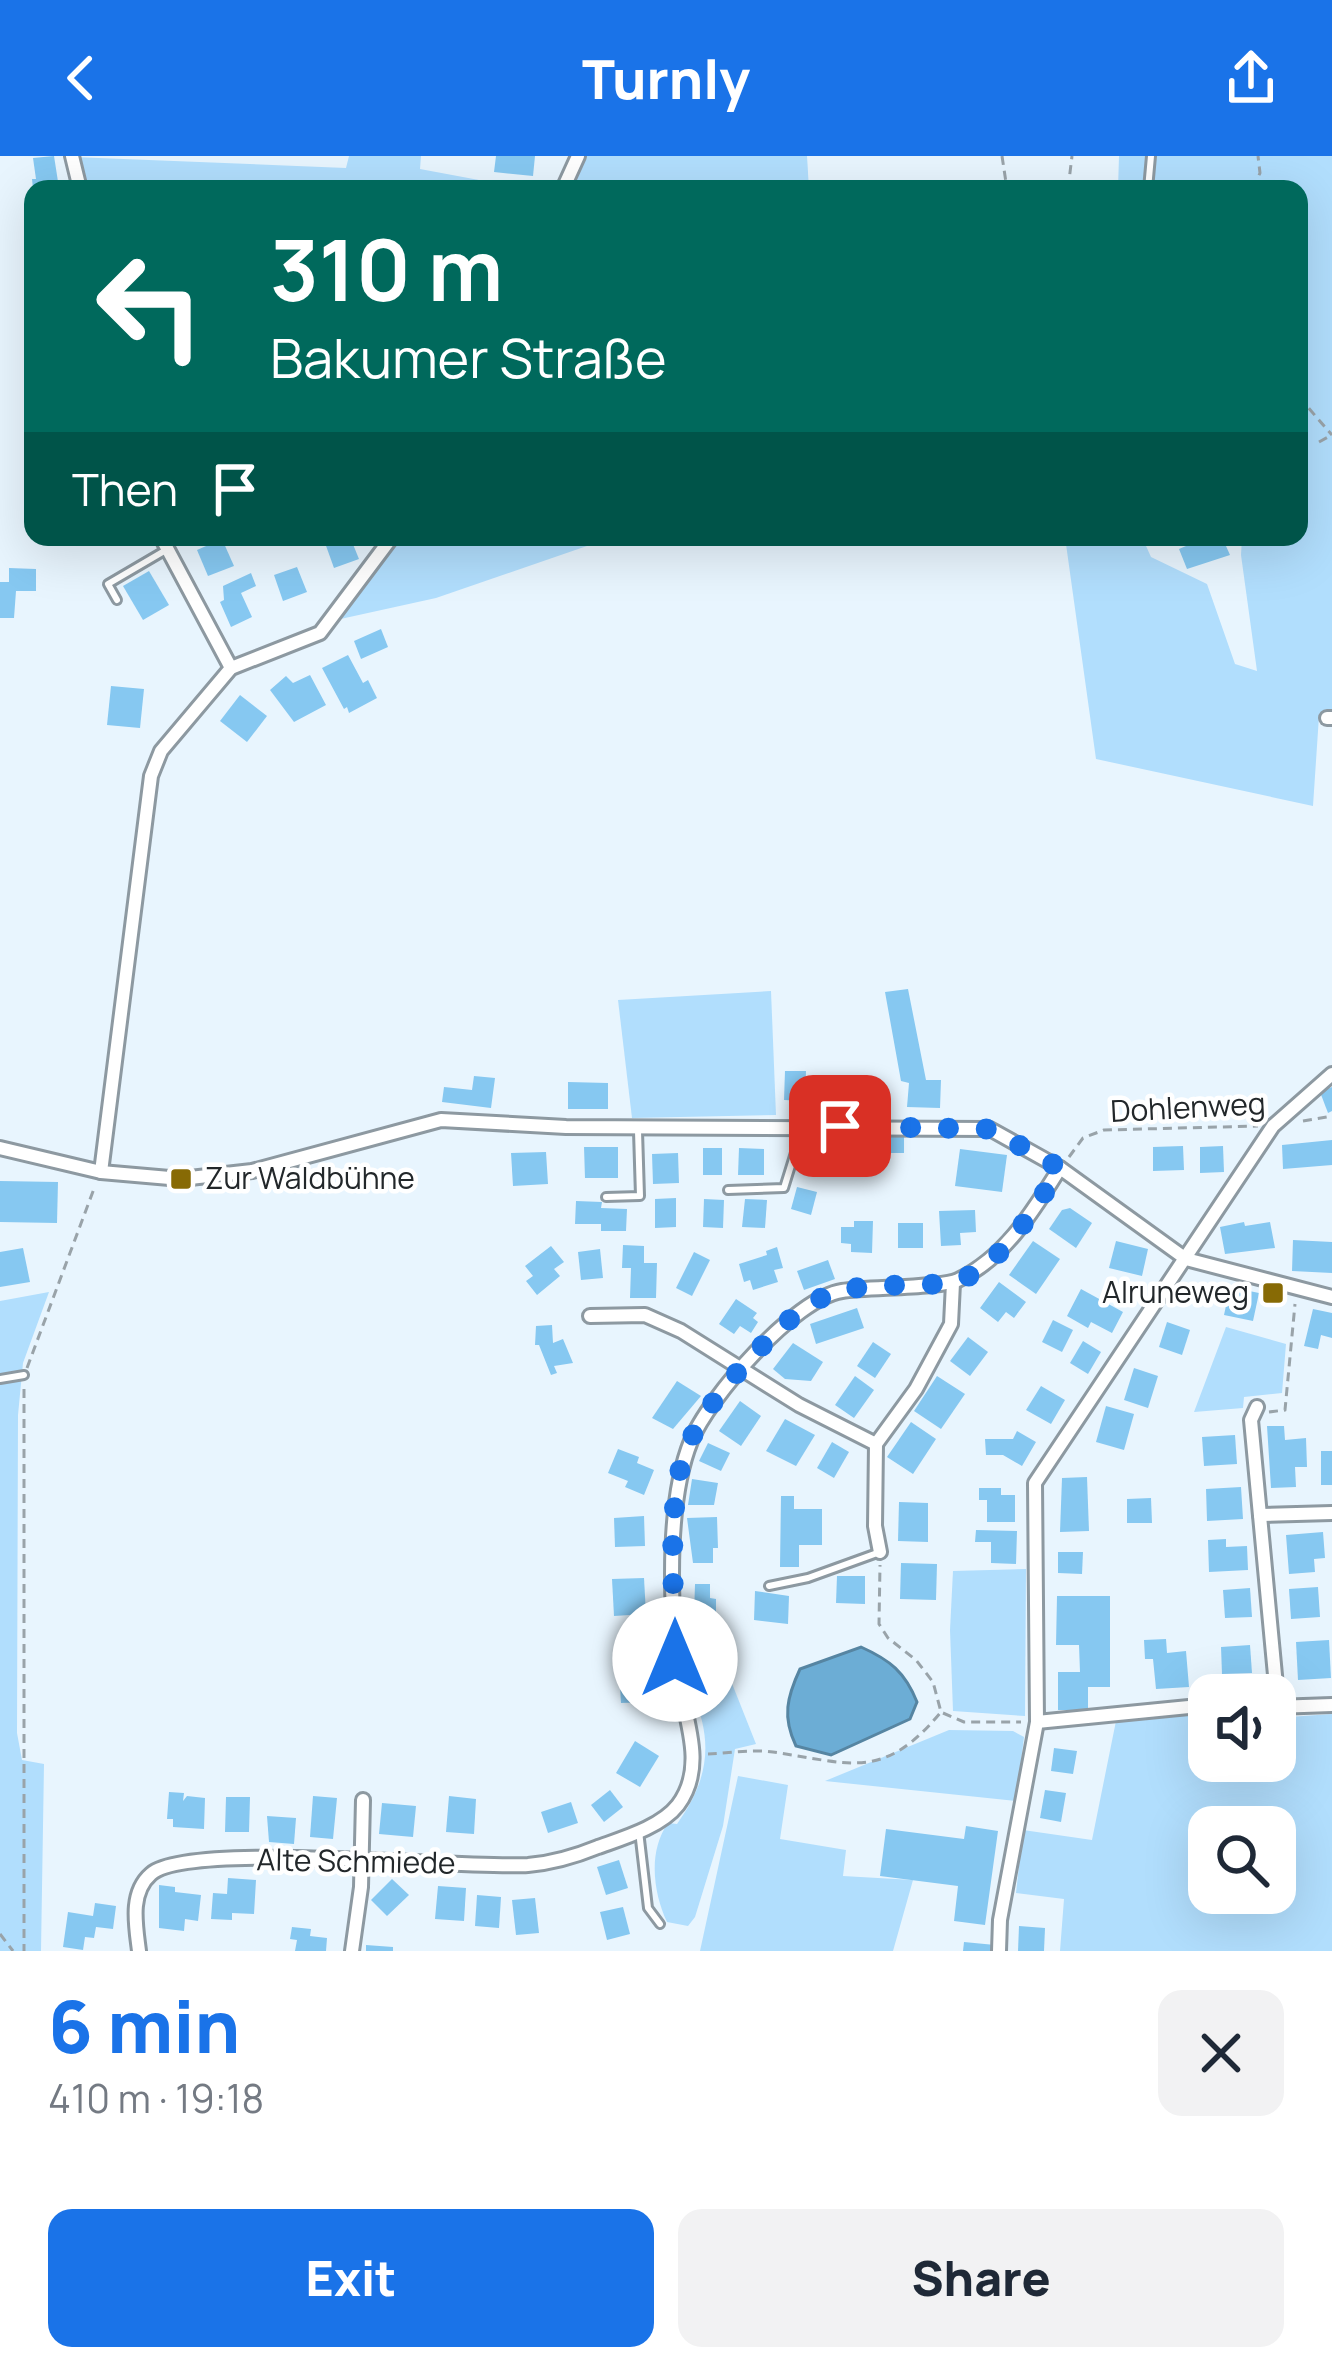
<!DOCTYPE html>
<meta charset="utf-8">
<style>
:root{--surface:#fff;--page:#f2f2f3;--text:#1f2937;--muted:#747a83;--accent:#1a73e8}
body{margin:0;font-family:Manrope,sans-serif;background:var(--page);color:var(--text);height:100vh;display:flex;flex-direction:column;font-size:45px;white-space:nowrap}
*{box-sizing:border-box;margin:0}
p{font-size:39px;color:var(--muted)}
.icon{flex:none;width:66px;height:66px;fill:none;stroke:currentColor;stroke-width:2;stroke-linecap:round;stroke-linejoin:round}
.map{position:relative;height:1795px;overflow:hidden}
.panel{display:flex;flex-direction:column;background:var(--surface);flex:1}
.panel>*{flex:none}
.top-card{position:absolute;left:24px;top:24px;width:1284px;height:366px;border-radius:24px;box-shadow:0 12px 48px #0002;background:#00695c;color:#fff;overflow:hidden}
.buttons{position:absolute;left:1188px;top:1518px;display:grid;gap:24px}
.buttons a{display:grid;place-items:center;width:108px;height:108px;border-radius:24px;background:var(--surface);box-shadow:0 12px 48px #0002;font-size:60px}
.pin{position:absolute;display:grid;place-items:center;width:102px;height:102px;color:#fff;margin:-51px;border-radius:24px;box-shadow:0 6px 18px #0006}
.me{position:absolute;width:132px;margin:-66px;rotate:0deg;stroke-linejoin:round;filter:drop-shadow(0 0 9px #0008)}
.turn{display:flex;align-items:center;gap:42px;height:252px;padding:0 48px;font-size:54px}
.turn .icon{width:156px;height:156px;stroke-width:2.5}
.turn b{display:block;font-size:84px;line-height:102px}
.then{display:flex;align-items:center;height:114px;padding:0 48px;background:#0003;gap:24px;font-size:45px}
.round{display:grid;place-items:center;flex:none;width:126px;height:126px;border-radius:24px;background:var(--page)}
.head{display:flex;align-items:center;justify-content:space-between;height:204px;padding:0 48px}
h1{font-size:72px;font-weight:800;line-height:90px;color:var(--accent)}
.cta{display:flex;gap:24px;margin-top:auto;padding:24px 48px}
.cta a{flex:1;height:138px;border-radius:24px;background:var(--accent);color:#fff;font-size:48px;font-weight:800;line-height:138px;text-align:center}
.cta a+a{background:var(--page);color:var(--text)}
header{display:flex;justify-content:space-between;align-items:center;height:156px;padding:0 48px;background:var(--accent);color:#fff;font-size:54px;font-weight:800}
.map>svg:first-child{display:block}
</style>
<header><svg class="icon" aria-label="back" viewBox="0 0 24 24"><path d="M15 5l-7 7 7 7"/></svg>Turnly<svg class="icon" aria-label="share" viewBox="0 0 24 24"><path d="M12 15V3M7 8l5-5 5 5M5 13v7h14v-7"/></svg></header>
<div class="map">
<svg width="1332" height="1795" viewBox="0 0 1332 1795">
<rect width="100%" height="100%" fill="#e8f5fe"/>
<!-- green -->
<g fill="#b1defd" fill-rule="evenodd">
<polygon points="349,0 421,0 420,13 495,27 494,33 80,33 73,1 346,12"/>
<polygon points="587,0 807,0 809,33 571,33"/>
<polygon points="1119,0 1332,0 1332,560 1319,560 1313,650 1096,603 1065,381 1142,381 1151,401 1207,428 1235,508 1257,515 1241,399 1242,381 1299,381 1299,33 1118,33"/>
<polygon points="398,381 613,381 436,442 336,464"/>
<polygon points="771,835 776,959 632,962 618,844"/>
<polygon points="49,1136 23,1207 18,1259 17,1577 22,1604 44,1608 41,1795 0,1795 0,1145"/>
<polygon points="1226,1171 1286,1188 1282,1237 1244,1241 1243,1252 1194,1256"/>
<polygon points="1026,1413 1025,1560 953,1555 950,1474 953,1415"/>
<path d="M731 1525 756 1588 735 1593 723 1670 695 1761 688 1770 667 1766C653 1736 648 1695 668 1667L677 1668C708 1625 714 1587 693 1539Z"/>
<path d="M1204 1556 1209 1559V1605H1275V1562L1332 1558V1795H1060L1064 1743 1016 1737 1023 1674 1092 1684 1116 1565ZM1209 1671H1275V1737H1209Z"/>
<polygon points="949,1574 1013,1575 1024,1581 1016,1645 825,1625"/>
<polygon points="738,1620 788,1629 780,1683 846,1694 843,1720 913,1724 893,1795 700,1795"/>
</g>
<!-- water -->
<path fill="#6cadd5" stroke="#5685a2" stroke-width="3" d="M861 1491C890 1504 905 1516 917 1546L910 1563 831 1599 796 1590C782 1561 787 1541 800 1513Z"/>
<!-- building -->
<g fill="#86c8f1">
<polygon points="54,0 59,32 33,33 32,23 36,23 33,2"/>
<polygon points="496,0 535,0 533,20 494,16"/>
<polygon points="510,25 533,28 532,33 509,33"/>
<polygon points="342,381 350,381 359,403 334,412 325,387"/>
<polygon points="1207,381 1222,381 1230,399 1187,413 1179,393"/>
<polygon points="222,383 234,410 208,420 197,394"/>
<polygon points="297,411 307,436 283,445 274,419"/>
<polygon points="9,412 36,413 36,435 16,435 14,462 0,462 0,426 9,426"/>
<polygon points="149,415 169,449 143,464 123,430"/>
<polygon points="251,417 256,430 241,437 252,461 231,471 220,446 224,444 223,430"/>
<polygon points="381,473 388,491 361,503 354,485"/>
<polygon points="348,499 363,527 368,524 377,542 349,557 347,551 344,553 322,512"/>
<polygon points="310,519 326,549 294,566 270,534 286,520 293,527"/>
<polygon points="111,530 144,533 140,572 107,569"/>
<polygon points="240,539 267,560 247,586 220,565"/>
<polygon points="908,833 926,924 941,924 940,952 907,951 909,927 901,925 885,836"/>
<polygon points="785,915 806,915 805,945 784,944"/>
<polygon points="474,920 495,922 491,952 442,946 444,931 472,934"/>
<polygon points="812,920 829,920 829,931 843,931 842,956 812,956"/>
<polygon points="568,926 608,927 608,953 568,953"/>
<polygon points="1332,931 1332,955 1328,957 1320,936"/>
<polygon points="877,979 904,980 904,997 877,997"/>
<polygon points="1332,984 1332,1009 1283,1013 1282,989"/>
<polygon points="835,986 866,996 861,1012 830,1002"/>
<polygon points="1183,990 1184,1014 1153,1015 1153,991"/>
<polygon points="1223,990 1224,1016 1200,1017 1200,991"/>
<polygon points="584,991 618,991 618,1022 585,1022"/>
<rect x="703" y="992" width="19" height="27"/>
<polygon points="739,992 764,993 764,1019 738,1019"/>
<polygon points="960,993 1007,999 1002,1036 955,1030"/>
<polygon points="546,996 548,1028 513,1030 511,997"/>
<polygon points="678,997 679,1027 653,1028 652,998"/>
<polygon points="0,1025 58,1026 57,1067 0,1066"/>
<polygon points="797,1031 817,1036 811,1059 791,1053"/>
<polygon points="676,1042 676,1071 655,1072 655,1043"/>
<polygon points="704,1043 724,1044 723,1072 703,1071"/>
<polygon points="745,1043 767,1044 765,1072 742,1071"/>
<polygon points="576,1045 602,1046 601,1052 627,1053 626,1075 601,1075 601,1068 575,1068"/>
<polygon points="1070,1052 1092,1067 1076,1092 1049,1073 1062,1054"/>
<polygon points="975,1054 976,1076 960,1077 961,1089 941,1090 939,1055"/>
<polygon points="854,1065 873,1065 872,1097 851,1096 851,1088 841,1087 841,1071 854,1071"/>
<polygon points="1244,1066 1245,1070 1270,1066 1275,1092 1225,1098 1220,1071"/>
<rect x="898" y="1067" width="25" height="25"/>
<polygon points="1293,1084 1332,1086 1332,1117 1292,1115"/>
<polygon points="1033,1085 1060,1103 1036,1138 1009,1119"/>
<polygon points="1116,1085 1148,1093 1142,1120 1109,1112"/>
<polygon points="623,1089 644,1090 644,1107 657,1107 656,1142 630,1142 631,1112 622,1112"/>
<polygon points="551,1090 564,1106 554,1113 560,1120 537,1139 526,1125 533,1120 525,1110"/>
<polygon points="777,1091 783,1112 774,1114 778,1126 753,1134 750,1124 744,1126 739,1108 767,1099 766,1095"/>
<polygon points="23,1092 30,1126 0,1131 0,1096"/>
<polygon points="600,1093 603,1122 581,1124 578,1096"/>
<polygon points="694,1096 710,1104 692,1140 676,1132"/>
<polygon points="828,1104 835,1123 804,1134 797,1115"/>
<polygon points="999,1126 1026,1146 1014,1162 1006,1156 998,1166 980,1152"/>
<polygon points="1230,1131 1259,1137 1253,1165 1224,1159"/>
<polygon points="1081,1133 1123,1156 1112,1177 1091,1166 1088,1172 1067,1160"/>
<polygon points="736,1143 757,1157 753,1162 758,1166 751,1177 740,1170 734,1178 719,1168"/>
<polygon points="857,1152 864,1172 816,1188 810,1168"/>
<polygon points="1313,1153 1332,1157 1332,1182 1321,1179 1318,1193 1304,1190"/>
<polygon points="1053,1164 1073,1174 1062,1196 1042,1186"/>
<polygon points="1167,1166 1190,1174 1182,1199 1159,1191"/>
<polygon points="552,1169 553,1187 563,1183 573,1207 554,1210 557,1217 551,1219 539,1189 535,1189 536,1170"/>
<polygon points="968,1181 988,1196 970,1220 950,1205"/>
<polygon points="1083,1185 1101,1196 1088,1218 1070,1207"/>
<polygon points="873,1186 891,1198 875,1222 857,1210"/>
<polygon points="793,1187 823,1206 811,1225 785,1223 773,1213"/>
<polygon points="1134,1212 1158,1220 1148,1252 1124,1244"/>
<polygon points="855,1220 874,1234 854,1262 835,1249"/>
<polygon points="937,1220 965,1238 941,1273 914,1255"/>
<polygon points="677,1225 701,1240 673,1273 652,1262"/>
<polygon points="1041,1230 1065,1244 1051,1268 1026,1254"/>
<polygon points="740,1245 761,1260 741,1290 719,1275"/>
<polygon points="1106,1250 1134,1258 1124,1294 1096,1286"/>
<polygon points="785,1263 815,1279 796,1310 766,1295"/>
<polygon points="911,1266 936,1283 913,1318 887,1301"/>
<polygon points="1267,1270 1284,1270 1285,1284 1306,1282 1307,1311 1295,1311 1296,1331 1271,1332"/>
<polygon points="1017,1275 1036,1286 1022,1310 1003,1299 986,1299 985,1283 1013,1283"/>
<polygon points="1235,1279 1237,1308 1204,1310 1202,1281"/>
<polygon points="832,1286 849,1296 834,1322 817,1312"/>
<polygon points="708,1287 730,1297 721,1315 699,1305"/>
<polygon points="618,1293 639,1301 637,1307 654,1314 644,1339 625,1331 628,1325 608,1317"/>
<rect x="1321" y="1295" width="11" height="34"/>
<polygon points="1087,1321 1089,1375 1060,1376 1062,1322"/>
<polygon points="692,1323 718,1327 714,1349 688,1349"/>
<polygon points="1241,1331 1243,1363 1207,1365 1206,1333"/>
<polygon points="979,1332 1001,1332 1001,1339 1015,1339 1015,1366 987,1366 987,1344 979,1344"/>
<polygon points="781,1340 794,1340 794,1353 822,1353 822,1389 799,1389 799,1411 780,1411"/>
<polygon points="1151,1342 1152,1367 1127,1367 1127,1343"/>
<polygon points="899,1346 928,1347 928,1386 898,1385"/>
<polygon points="644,1360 645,1390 615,1391 614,1362"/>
<polygon points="717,1361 718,1392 713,1392 713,1407 693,1407 687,1362"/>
<polygon points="976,1374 1017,1375 1016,1408 991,1407 991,1386 975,1386"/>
<polygon points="1323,1376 1325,1402 1314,1403 1315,1416 1289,1418 1286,1379"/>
<polygon points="1226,1383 1226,1391 1247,1390 1248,1414 1209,1416 1208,1384"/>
<polygon points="1058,1396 1083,1396 1082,1418 1058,1417"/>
<polygon points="901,1407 937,1408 936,1444 900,1443"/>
<polygon points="837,1420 865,1420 865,1448 836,1447"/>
<polygon points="644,1422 646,1458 614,1460 612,1423"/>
<polygon points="695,1428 710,1428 710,1442 716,1443 716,1461 694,1460"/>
<polygon points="1318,1431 1320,1461 1291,1463 1289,1433"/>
<polygon points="1250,1432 1252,1461 1225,1462 1223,1434"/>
<polygon points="755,1435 789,1440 788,1468 754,1464"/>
<polygon points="1057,1440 1110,1440 1110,1531 1088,1531 1088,1554 1058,1554 1058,1516 1080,1516 1079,1489 1056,1489"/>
<polygon points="697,1479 717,1480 717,1506 696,1506"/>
<polygon points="1166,1483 1167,1497 1186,1495 1189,1531 1156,1533 1153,1503 1145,1503 1144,1484"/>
<polygon points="1329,1484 1331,1522 1298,1524 1296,1486"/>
<polygon points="1250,1489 1252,1517 1222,1518 1221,1491"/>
<polygon points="648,1511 650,1546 621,1547 619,1513"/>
<polygon points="635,1585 659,1600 640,1631 616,1617"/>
<polygon points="1054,1592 1077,1595 1073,1618 1051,1615"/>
<polygon points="610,1634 623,1651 604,1666 591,1649"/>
<polygon points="1045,1634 1066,1637 1061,1666 1040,1662"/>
<polygon points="169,1636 184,1637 183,1645 187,1640 205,1642 204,1673 173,1671 173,1663 167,1663"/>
<polygon points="313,1640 337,1642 333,1683 310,1681"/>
<polygon points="449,1640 476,1643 474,1678 446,1676"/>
<polygon points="226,1641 250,1641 249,1676 225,1676"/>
<polygon points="571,1646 578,1667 548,1677 541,1656"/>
<polygon points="382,1647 416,1650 413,1681 379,1678"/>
<polygon points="267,1660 296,1662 294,1688 269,1686"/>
<polygon points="966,1670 998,1675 985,1769 954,1765 958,1730 880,1720 886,1673 964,1683"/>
<polygon points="619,1704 628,1732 606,1739 597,1711"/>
<polygon points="228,1722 256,1724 254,1758 232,1757 232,1764 211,1763 213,1737 227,1738"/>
<polygon points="392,1723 409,1739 387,1760 371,1744"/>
<polygon points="159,1729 175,1731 175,1736 201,1739 198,1765 185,1763 184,1775 159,1772"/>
<polygon points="438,1730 466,1732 464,1765 435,1763"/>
<polygon points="477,1739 501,1741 499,1772 475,1770"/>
<polygon points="535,1742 539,1777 516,1779 512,1744"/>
<polygon points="95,1747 116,1750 113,1773 96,1771 94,1782 85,1781 83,1794 63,1791 68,1756 93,1760"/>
<polygon points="623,1751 630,1778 607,1784 600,1756"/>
<polygon points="1019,1770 1045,1772 1044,1795 1018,1795"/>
<polygon points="292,1771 311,1773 310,1780 327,1782 326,1795 295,1795 297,1784 290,1783"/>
<polygon points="964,1786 995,1789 994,1795 963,1795"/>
<polygon points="366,1789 393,1791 393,1795 366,1795"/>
</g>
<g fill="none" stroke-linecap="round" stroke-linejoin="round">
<defs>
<g id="lane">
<polyline points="1148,33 1151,0"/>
<polyline points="117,444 108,428 166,394"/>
<polyline points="728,1034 784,1032 802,974"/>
<polyline points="606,1041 640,1040 638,975"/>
<polyline points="0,1223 24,1219"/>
<polyline points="769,1430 808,1422 880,1396"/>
<polyline points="639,1675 648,1752 660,1768"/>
</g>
<g id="street">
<polyline points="72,0 80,33"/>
<polyline points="563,33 578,0"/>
<polyline points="161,381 231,512"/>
<polyline points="1327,562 1332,562"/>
<polyline points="0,992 101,1016 181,1023 252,1015 441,964 566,971 990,973 1060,1012 1186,1103 1332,1141"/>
<polyline points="101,1016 151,620 161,595 231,512 320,477 392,381"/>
<polyline points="590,1160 645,1159 681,1175 799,1249 876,1288"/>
<polyline points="1257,1251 1251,1264 1278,1551"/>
<polyline points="1260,1359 1332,1357"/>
<polyline points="880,1396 875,1370 876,1288 916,1233 951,1168 953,1127"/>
<polyline points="1275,1551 1332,1549"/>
<polyline points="1037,1566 1209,1549"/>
<path d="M139 1795C136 1770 129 1737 151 1718 188 1685 462 1713 528 1709 552 1707 576 1700 598 1691 623 1682 661 1671 678 1649 711 1605 678 1549 675 1500 671 1437 667 1344 691 1285 708 1242 795 1142 842 1135 867 1131 942 1132 958 1124 1006 1101 1033 1055 1060 1012"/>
<polyline points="352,1795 361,1731 363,1644"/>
<polyline points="999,1795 1000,1764 1037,1566 1035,1327 1273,970 1332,918"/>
</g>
</defs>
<!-- lane casing -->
<use href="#lane" stroke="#8d99a1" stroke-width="12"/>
<!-- street casing -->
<use href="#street" stroke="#8d99a1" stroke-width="18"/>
<!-- path -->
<g stroke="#99a3a9" stroke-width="3" stroke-dasharray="9 6" stroke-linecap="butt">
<polyline points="1002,0 1007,33"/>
<polyline points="1068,33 1072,0"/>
<polyline points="1253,33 1260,17 1258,0"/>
<polyline points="1299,241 1332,279"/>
<polyline points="1319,286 1330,280"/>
<polyline points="1303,965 1332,960"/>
<polyline points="1069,1001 1083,982 1104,974 1258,970"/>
<polyline points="27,1212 95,1030"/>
<polyline points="24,1233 24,1795"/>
<polyline points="1269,1256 1285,1254 1295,1148"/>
<polyline points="943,1557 964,1566 1021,1566"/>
<path d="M708 1598C729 1597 753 1593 773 1596 850 1607 883 1626 941 1556L933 1526 916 1504 888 1482 879 1468 880 1409"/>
<polyline points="0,1778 13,1795"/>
</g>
<!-- lane -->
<use href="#lane" stroke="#fff" stroke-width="6"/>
<!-- street -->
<use href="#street" stroke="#fff" stroke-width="12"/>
</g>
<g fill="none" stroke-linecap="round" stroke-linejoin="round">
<!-- route -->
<path stroke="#1a73e8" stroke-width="21" stroke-dasharray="0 37.8" d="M675 1503C675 1444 667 1368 681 1310 693 1264 731 1222 763 1189 782 1169 810 1143 837 1136 872 1126 911 1131 947 1127 996 1121 1036 1050 1060 1012L990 973 840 970"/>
</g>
<!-- markers -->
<g fill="#876a05" stroke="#fff" stroke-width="4.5">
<rect x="169" y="1011" width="24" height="24" rx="6"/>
<rect x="1261" y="1125" width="24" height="24" rx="6"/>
</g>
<g text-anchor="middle" stroke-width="9" stroke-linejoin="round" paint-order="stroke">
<!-- street labels -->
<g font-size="30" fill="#22272a" stroke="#fff">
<text transform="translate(1188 952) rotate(-3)" y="10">Dohlenweg</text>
<text transform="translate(356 1706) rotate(1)" y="10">Alte Schmiede</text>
</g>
<!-- poi labels -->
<g font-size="30" fill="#22272a" stroke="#fff" text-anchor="start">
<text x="205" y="1033">Zur Waldbühne</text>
<text x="1249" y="1147" text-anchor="end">Alruneweg</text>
</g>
</g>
</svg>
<div class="buttons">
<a><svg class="icon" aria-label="sound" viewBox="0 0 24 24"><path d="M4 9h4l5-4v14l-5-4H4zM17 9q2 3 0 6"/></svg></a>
<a><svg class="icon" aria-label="search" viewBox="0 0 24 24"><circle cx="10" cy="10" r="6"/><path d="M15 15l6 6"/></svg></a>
</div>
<div class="pin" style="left:840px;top:970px;background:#d93025"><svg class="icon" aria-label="arrive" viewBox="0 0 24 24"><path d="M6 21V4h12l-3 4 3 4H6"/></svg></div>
<svg class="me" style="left:675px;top:1503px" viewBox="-20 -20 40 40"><circle r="19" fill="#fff"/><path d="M0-13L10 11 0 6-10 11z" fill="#1a73e8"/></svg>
<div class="top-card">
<div class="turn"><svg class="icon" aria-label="left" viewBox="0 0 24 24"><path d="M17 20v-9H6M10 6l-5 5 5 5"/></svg><div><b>310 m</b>Bakumer Straße</div></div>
<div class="then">Then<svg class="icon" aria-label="arrive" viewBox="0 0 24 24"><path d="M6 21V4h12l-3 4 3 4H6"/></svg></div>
</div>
</div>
<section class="panel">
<div class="head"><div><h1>6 min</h1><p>410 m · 19:18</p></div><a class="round"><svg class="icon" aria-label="close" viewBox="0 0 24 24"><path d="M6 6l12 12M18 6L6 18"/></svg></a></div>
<div class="cta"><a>Exit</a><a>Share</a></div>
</section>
